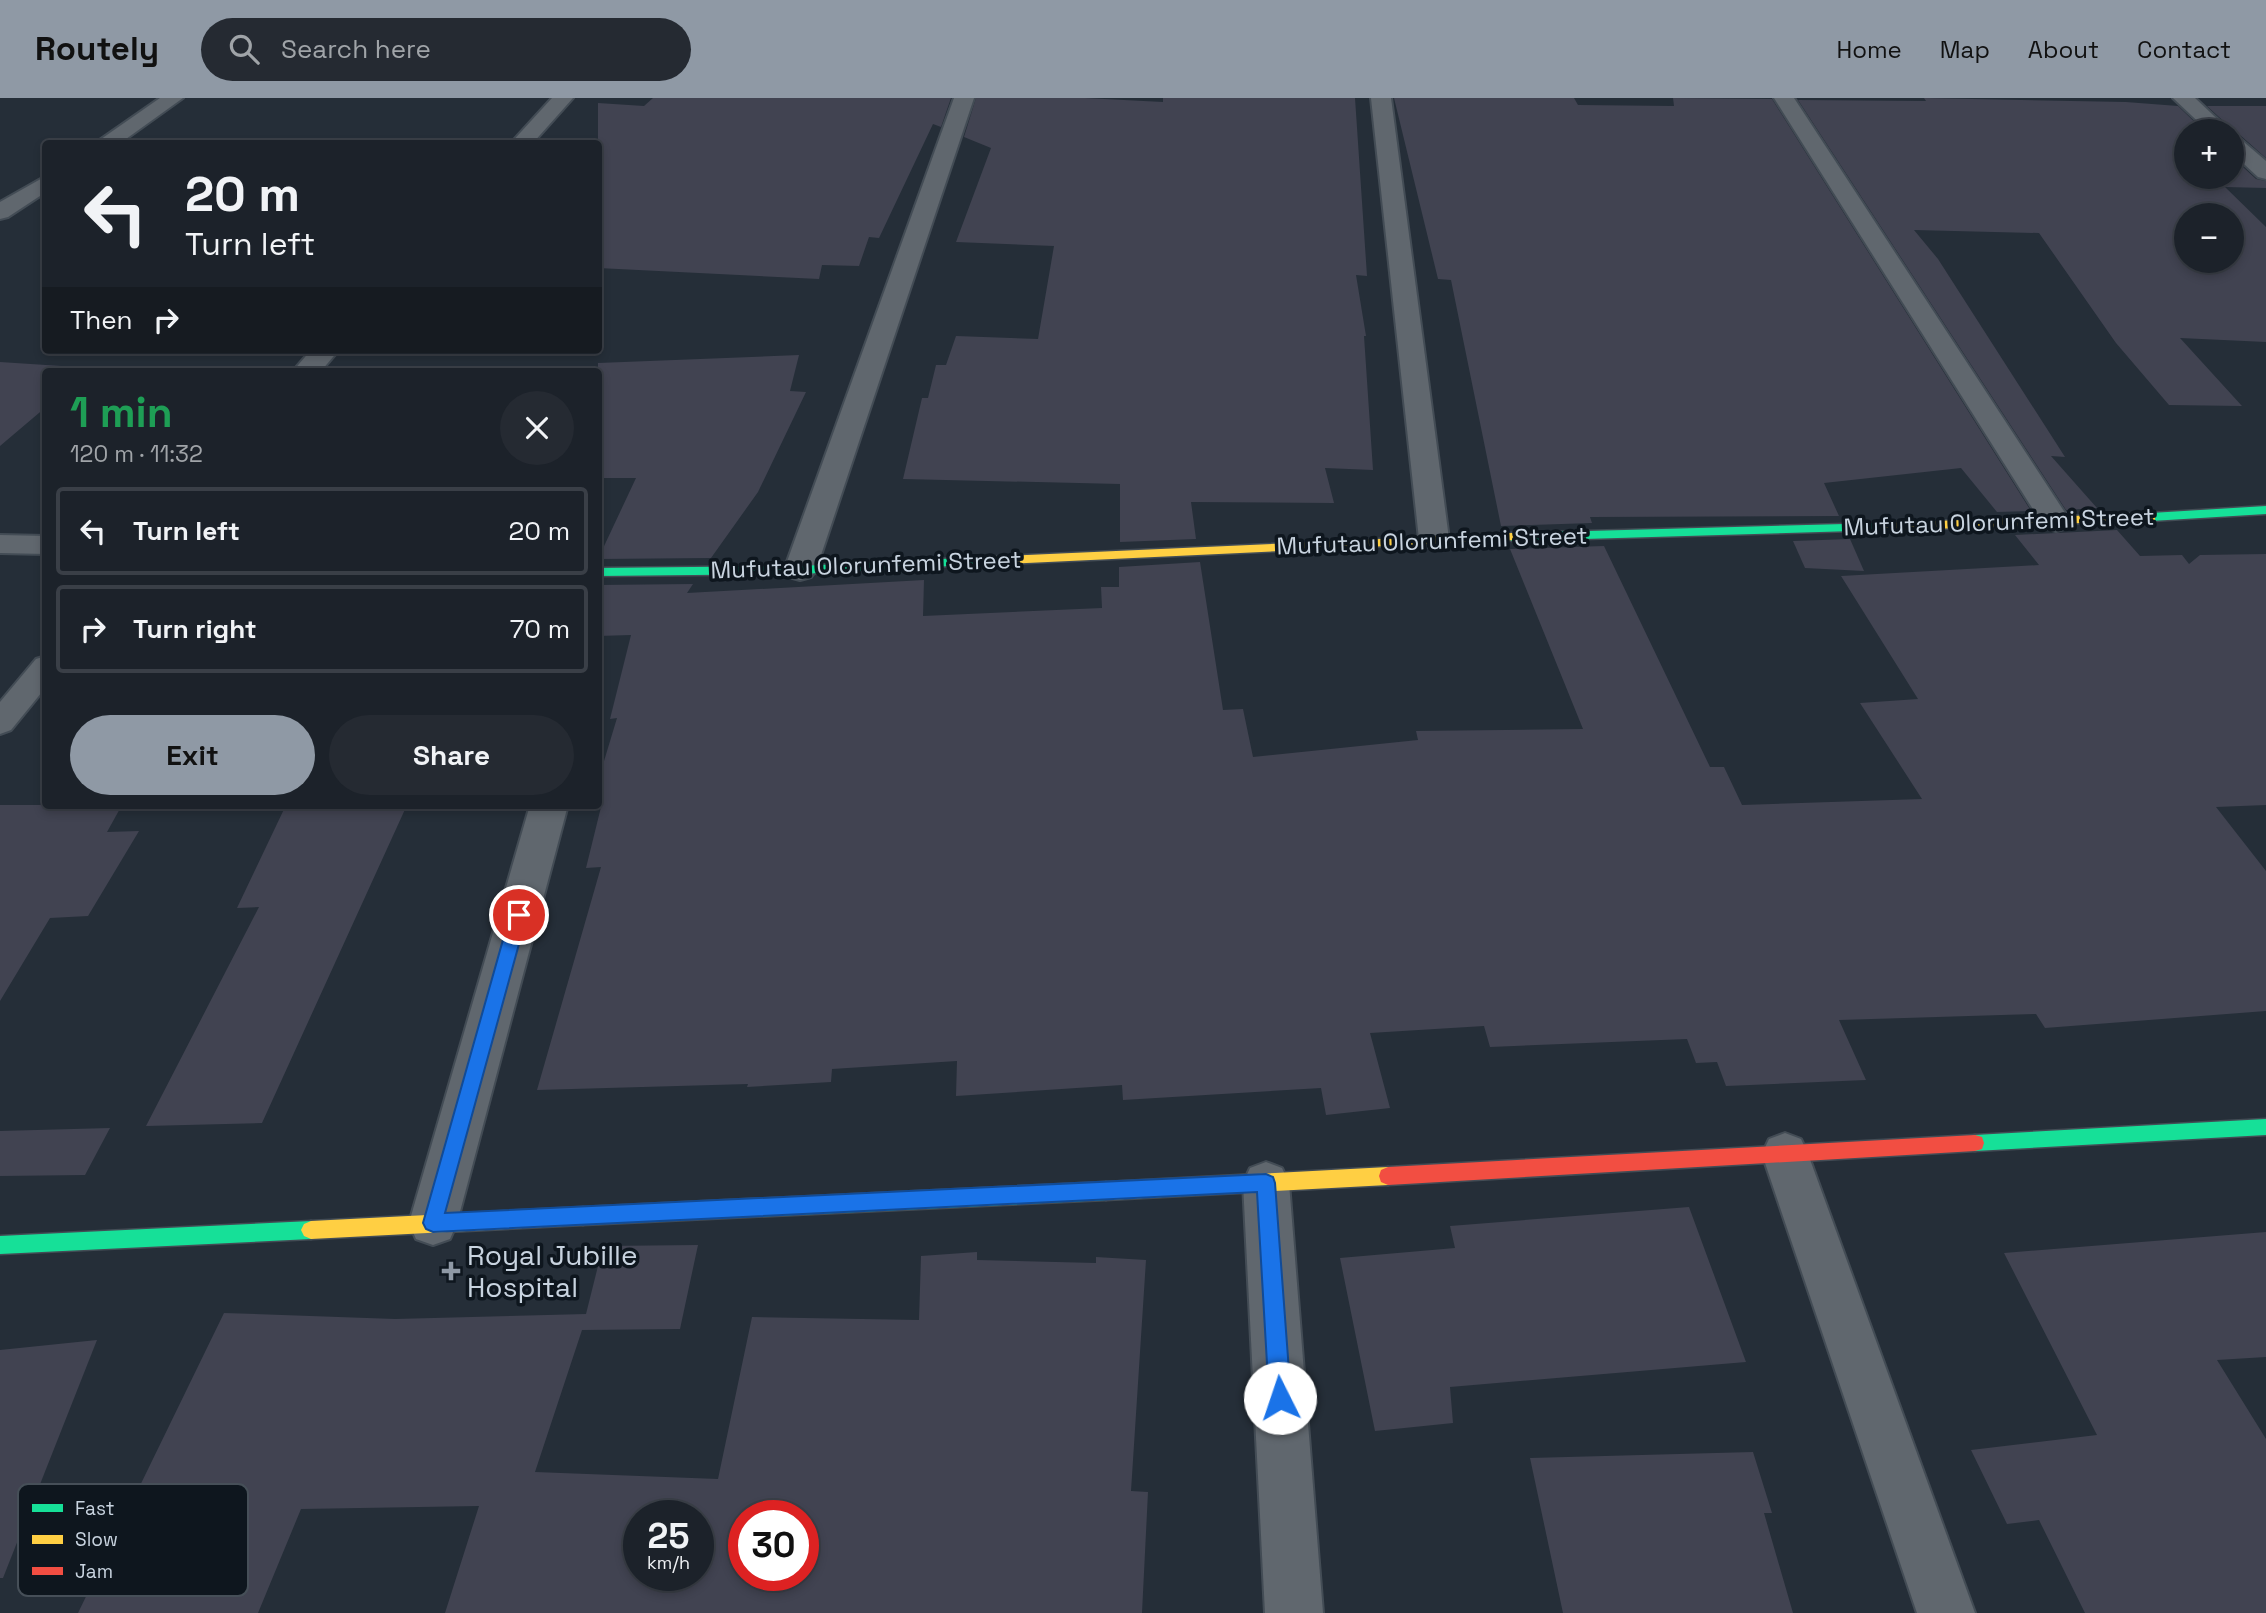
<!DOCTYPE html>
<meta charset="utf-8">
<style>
:root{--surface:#1c222a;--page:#252a32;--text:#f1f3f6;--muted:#a0a4a8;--line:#3a3f47;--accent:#8f99a5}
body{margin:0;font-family:"Space Grotesk",sans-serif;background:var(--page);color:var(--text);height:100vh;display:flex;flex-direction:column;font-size:26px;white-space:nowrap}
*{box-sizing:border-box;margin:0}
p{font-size:23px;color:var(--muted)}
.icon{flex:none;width:38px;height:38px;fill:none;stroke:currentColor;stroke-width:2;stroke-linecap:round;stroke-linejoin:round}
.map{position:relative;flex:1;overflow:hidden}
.side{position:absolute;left:42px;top:270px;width:560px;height:441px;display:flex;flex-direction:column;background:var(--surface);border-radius:7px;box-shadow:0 4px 10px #0003,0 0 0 2px var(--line)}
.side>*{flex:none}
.banner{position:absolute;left:42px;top:42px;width:560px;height:214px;border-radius:7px;box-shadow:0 4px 10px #0003,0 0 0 2px var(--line);background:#1c222a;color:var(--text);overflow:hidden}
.buttons{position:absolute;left:2174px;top:21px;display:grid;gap:14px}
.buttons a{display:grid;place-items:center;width:70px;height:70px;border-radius:50%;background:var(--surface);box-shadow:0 4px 10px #0003,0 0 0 2px var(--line);font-size:35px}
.speed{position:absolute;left:623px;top:1402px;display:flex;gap:14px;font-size:35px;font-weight:700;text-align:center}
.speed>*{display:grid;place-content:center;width:91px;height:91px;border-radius:50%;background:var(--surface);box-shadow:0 4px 10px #0003,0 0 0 2px var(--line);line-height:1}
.speed small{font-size:18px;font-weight:400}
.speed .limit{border:10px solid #d22;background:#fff;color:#111}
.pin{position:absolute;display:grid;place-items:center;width:60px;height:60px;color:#fff;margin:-30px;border:4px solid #fff;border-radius:50%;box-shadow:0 2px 7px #0007}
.me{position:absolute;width:77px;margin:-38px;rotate:356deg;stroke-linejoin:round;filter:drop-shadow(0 0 5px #0008)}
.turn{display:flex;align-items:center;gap:24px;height:147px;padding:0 28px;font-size:32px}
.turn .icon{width:91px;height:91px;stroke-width:2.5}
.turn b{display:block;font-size:49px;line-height:60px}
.then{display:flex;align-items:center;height:66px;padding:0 28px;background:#0003;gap:14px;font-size:26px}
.round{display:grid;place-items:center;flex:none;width:74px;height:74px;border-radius:37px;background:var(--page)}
.head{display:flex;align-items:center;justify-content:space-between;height:119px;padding:0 28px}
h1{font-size:42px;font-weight:600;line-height:52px;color:#1e9e55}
.button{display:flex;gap:14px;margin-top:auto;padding:14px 28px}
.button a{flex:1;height:80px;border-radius:42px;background:var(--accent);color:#111;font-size:28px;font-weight:600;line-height:80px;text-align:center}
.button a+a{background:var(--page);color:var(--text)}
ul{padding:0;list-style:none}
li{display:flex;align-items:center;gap:21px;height:88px;margin:0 14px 10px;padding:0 14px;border:4px solid var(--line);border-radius:7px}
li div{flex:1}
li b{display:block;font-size:26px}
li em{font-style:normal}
header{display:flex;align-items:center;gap:42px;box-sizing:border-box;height:98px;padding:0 35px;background:var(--accent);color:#111}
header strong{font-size:33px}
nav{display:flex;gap:38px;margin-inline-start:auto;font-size:24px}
.search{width:490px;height:63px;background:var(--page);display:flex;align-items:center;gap:18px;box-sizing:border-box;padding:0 24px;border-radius:38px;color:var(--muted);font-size:26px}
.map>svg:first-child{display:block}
</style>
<header>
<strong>Routely</strong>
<div class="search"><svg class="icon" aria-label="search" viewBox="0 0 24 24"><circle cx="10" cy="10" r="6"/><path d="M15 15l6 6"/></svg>Search here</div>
<nav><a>Home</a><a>Map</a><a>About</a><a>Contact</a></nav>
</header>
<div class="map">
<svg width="2266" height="1515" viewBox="0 0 2266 1515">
<rect width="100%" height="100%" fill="#252e38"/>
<!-- building -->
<g fill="#414351" fill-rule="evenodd">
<polygon points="653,0 951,0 941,29 933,26 879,140 869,139 859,168 822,167 819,181 598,170 598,5 644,8"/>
<polygon points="976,0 1085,0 1163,4 1163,0 1355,0 1367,178 1356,177 1366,238 1364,238 1373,372 1325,370 1334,405 1191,404 1196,441 1120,444 1120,386 903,381 922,300 928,300 936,267 946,267 956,238 1038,241 1054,148 956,144 991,50 964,39"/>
<polygon points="1394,0 1574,0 1578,7 1674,8 1673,0 1772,1 2031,413 1997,414 1961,370 1824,385 1839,418 1590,419 1592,425 1501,428 1451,182 1438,181"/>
<path d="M1924 0 2126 4 2178 8 2204 33H2186V79H2231V58L2256 81 2266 83V90L2225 89 2266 129V244L2180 240 2242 308 2169 307 2116 245 2039 135 1914 132 1938 161 2065 359 2051 358 2097 410 2066 412 1798 2 1926 3ZM2186 117H2231V163H2186Z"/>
<polygon points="2207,8 2266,8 2266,60 2240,37 2232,35 2232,31"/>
<polygon points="799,257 790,293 806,294 758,394 711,460 598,461 636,380 598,380 598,265"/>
<polygon points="0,264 92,270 88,273 46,273 46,309 0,348"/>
<polygon points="2117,432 2140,458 2182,457 2189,466 2200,457 2266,456 2266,707 2216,709 2266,773 2266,913 2045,930 2036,916 1839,922 1866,982 1726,988 1717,964 1696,965 1687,941 1490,949 1484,928 1370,935 1390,1010 1326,1017 1321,990 1123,1002 1122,987 956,998 957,963 832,971 831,984 747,989 748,986 537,992 601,769 586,770 601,709 591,710 592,707 598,707 598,683 617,620 610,621 631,537 598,538 598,487 693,486 687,495 924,482 923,518 1102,510 1101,489 1119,489 1119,469 1200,464 1223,612 1243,611 1253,659 1418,642 1416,633 1583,631 1510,451 1604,448 1710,669 1724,669 1742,707 1922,701 1860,605 1918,601 1841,478 2039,467 2015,437"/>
<polygon points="1850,441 1864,473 1805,470 1793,443"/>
<polygon points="0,707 122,707 107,734 139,733 88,818 50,820 0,903"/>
<polygon points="286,707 407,707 262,1025 146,1028 259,809 237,810"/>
<polygon points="110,1030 85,1077 0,1078 0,1033"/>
<polygon points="1689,1109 1746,1264 1450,1289 1453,1325 1375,1333 1340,1160 1455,1150 1450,1128"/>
<polygon points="2266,1134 2266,1259 2217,1262 2266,1341 2266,1515 2085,1515 2039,1422 2007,1426 1971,1352 2097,1337 2004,1155"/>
<path d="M698 1147 680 1231 582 1232 535 1374 718 1381 752 1219 919 1222 921 1158 977 1154V1162L1096 1165V1159L1146 1162 1131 1393 1148 1394 1142 1515H445L479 1408 301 1411 258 1515H78L224 1215 395 1221 586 1216 603 1148ZM639 1418H698V1477H639ZM744 1418H803V1477H744Z"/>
<polygon points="97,1242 3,1480 0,1480 0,1252"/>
<polygon points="1753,1354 1772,1415 1764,1415 1793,1515 1563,1515 1530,1360"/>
</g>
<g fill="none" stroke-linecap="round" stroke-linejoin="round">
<defs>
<polygon id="lane" points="46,558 46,589 11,632 0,636 0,604 36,561"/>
<g id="street">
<polygon points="160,0 183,0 119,46 94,46"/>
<polygon points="552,0 573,0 532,46 510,46"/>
<polygon points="954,0 974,0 816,472 811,479 800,482 789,479 784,472"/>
<polygon points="1371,0 1391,0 1449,441 1445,448 1434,450 1423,448 1419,441"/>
<polygon points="1774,0 1794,0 2071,424 2067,430 2056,433 2045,430 2041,424"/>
<polygon points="2173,0 2195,0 2230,33 2208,33"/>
<polygon points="2231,37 2238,39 2266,63 2266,81 2258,79 2231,54"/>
<polygon points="46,78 46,94 8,119 0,121 0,104"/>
<polygon points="311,252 339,252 321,273 293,273"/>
<polygon points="0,437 46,438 46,456 0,455"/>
<polygon points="530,707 568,707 457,1125 450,1141 433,1147 416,1141 409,1125"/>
<polygon points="1785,1035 1801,1041 1808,1056 1975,1515 1917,1515 1762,1056 1769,1041"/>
<polygon points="1266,1064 1282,1070 1289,1085 1323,1515 1265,1515 1243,1085 1250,1070"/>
</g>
<g id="fast">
<polygon points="2266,408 2266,416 2151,423 2145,419 2151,415"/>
<polygon points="1883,425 1889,429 1887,432 1512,443 1506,439 1512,435"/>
<polygon points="983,459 988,460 988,466 800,476 598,478 598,470 800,468"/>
<polygon points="2266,1021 2266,1037 1975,1053 1968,1051 1966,1045 1968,1039 1975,1037"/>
<polygon points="1106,1084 1113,1087 1116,1093 1113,1099 1106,1102 583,1127 576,1124 573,1118 576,1112 583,1109"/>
<polygon points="311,1123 318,1126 321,1132 318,1138 311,1141 0,1156 0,1138"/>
</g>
<g id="slow">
<polygon points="2151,415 2155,416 2155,422 1883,433 1877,429 1883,425"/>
<polygon points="1512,435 1516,436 1516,442 983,467 977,463 983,459"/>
<polygon points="1388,1069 1395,1072 1397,1078 1395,1084 1388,1087 1106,1102 1099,1099 1096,1093 1099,1087 1106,1084"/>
<polygon points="583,1109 590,1112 593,1118 590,1124 583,1127 311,1141 304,1138 301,1132 304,1126 311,1123"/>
</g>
<polygon id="jam" points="1975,1037 1982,1039 1984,1045 1982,1051 1975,1053 1388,1087 1381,1084 1379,1078 1381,1072 1388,1069"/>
</defs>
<!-- lane casing -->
<use href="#lane" stroke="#434c55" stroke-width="4"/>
<!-- street casing -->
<use href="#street" stroke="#434c55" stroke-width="4"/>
<!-- fast casing -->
<use href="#fast" stroke="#434c55" stroke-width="3"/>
<!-- slow casing -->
<use href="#slow" stroke="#434c55" stroke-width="3"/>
<!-- jam casing -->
<use href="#jam" stroke="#434c55" stroke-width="3"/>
<!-- lane -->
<use href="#lane" fill="#60676e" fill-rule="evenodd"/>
<!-- street -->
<use href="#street" fill="#60676e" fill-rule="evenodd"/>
<!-- fast -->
<use href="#fast" fill="#16e098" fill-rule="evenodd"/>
<!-- slow -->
<use href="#slow" fill="#ffcf43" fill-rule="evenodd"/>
<!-- jam -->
<use href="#jam" fill="#f24e42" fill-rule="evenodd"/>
</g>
<!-- route -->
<polygon fill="#1a73e8" stroke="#114b97" stroke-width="2" points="519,810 525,812 527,817 445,1115 1266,1076 1273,1079 1275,1085 1291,1300 1288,1308 1280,1311 1272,1308 1269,1300 1257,1094 433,1134 426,1131 423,1125 510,817 513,812"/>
<!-- markers -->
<path fill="#8f99a5" stroke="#0e161e" stroke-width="2.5" d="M447.5 1162.5h7v7h7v7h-7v7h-7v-7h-7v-7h7z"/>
<g text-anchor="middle" stroke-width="7" stroke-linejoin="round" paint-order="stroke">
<!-- street labels -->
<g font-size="24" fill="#c8d3df" stroke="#0e161e">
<text transform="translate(1999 424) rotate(-2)" y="8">Mufutau Olorunfemi Street</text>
<text transform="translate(1432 443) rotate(-2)" y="8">Mufutau Olorunfemi Street</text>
<text transform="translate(866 467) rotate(-2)" y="8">Mufutau Olorunfemi Street</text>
</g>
<!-- near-poi labels -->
<g font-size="28" fill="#c8d3df" stroke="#0e161e" text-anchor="start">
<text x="467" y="1167">Royal Jubille<tspan x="467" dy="32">Hospital</tspan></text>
</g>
</g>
<!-- legend -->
<rect x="18" y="1386" width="230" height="112" rx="10" fill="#0e161e" stroke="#464f58" stroke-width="2"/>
<rect x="32" y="1406" width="31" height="8" fill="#16e098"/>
<rect x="32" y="1437" width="31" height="9" fill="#ffcf43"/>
<rect x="32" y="1469" width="31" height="8" fill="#f24e42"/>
<g font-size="19" fill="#c8d3df">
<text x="75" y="1417">Fast</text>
<text x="75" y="1448">Slow</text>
<text x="75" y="1480">Jam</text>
</g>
</svg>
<div class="buttons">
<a>+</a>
<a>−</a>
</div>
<div class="speed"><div>25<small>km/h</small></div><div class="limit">30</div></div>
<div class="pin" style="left:519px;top:817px;background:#d93025"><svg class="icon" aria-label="arrive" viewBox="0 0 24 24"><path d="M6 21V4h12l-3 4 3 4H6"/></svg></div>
<svg class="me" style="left:1280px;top:1300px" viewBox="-20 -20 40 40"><circle r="19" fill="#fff"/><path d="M0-13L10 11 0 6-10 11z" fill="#1a73e8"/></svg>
<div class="banner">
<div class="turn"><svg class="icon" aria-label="left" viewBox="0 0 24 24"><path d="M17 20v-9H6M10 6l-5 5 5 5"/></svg><div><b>20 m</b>Turn left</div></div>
<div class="then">Then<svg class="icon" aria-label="right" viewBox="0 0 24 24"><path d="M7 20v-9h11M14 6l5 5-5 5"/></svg></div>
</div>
<section class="side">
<div class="head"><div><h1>1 min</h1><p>120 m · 11:32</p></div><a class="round"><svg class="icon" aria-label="close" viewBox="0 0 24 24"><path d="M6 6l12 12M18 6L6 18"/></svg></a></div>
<ul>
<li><svg class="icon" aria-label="left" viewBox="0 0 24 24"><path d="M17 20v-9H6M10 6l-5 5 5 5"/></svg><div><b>Turn left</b></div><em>20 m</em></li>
<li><svg class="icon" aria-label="right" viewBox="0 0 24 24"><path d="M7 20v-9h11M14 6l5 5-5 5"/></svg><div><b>Turn right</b></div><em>70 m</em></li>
</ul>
<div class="button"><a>Exit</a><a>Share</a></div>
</section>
</div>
